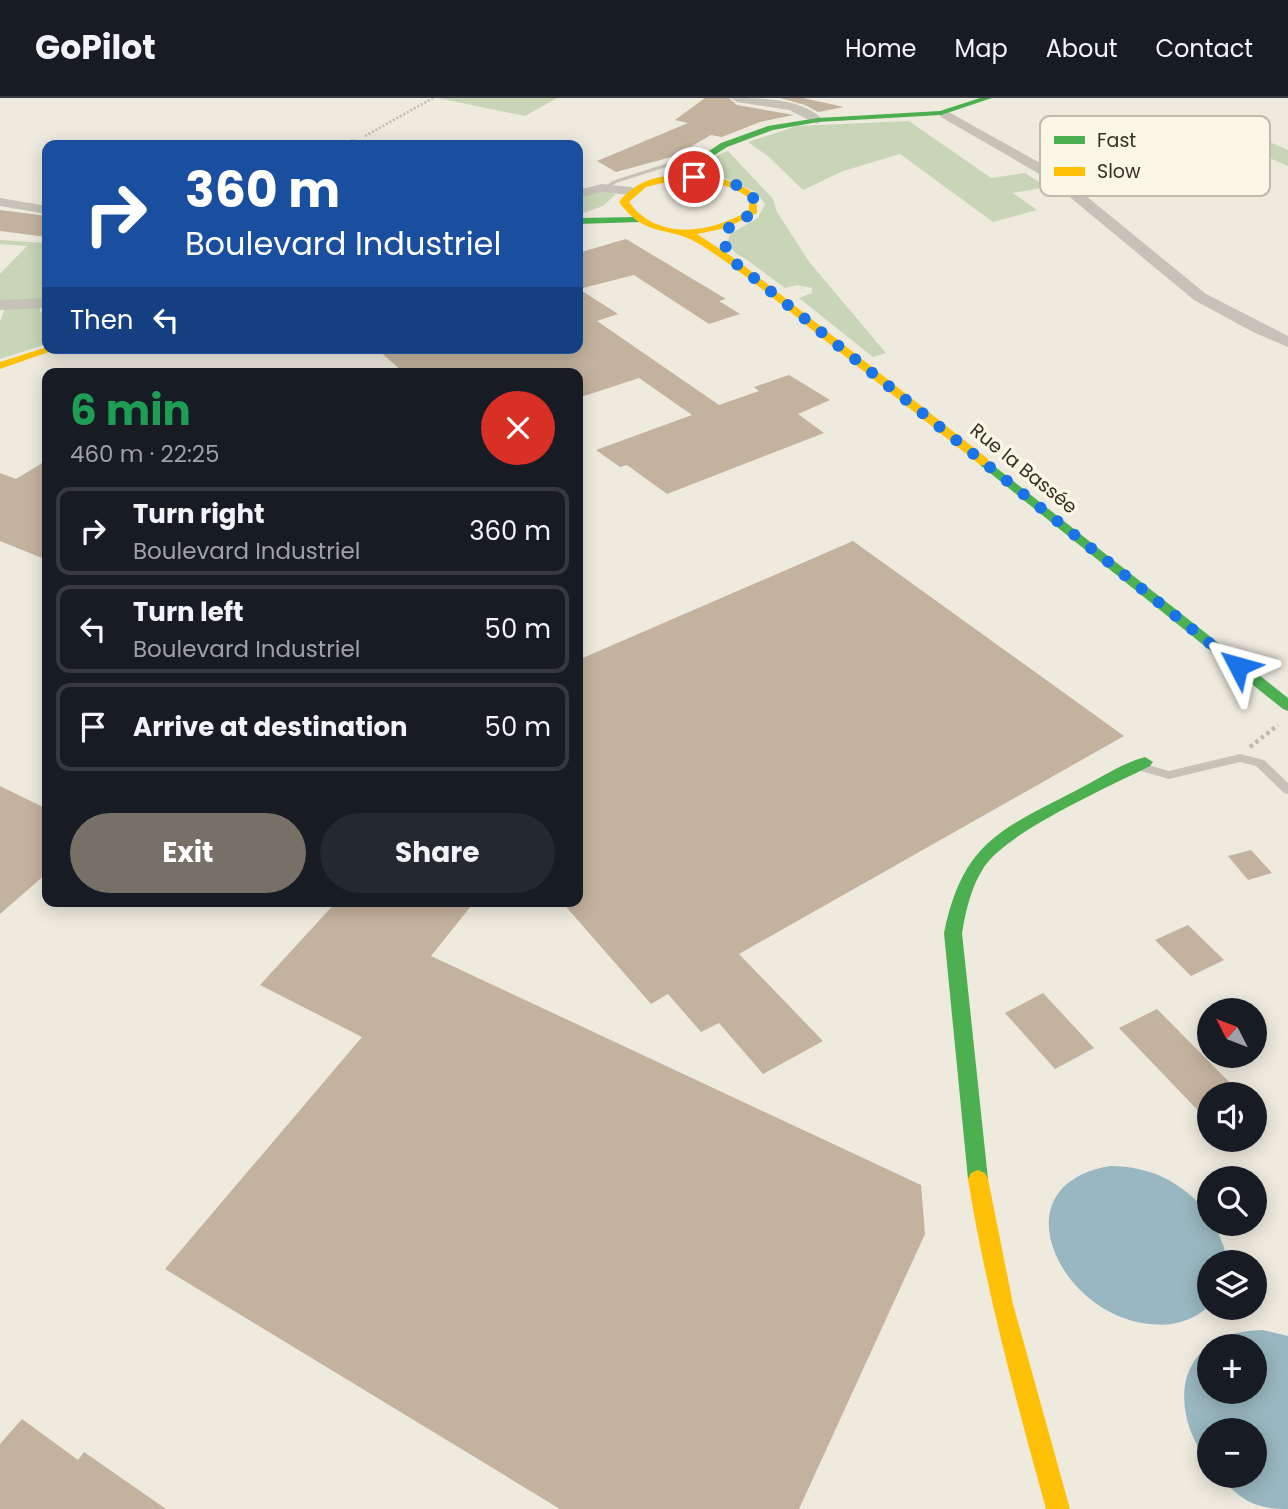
<!DOCTYPE html>
<meta charset="utf-8">
<style>
:root{--surface:#171b24;--page:#242831;--text:#f1f3f6;--muted:#9ea1a6;--line:#363941;--accent:#777066}
body{margin:0;font-family:Poppins,sans-serif;background:var(--page);color:var(--text);height:100vh;display:flex;flex-direction:column;font-size:26px;white-space:nowrap}
*{box-sizing:border-box;margin:0}
p{font-size:23px;color:var(--muted)}
.icon{flex:none;width:38px;height:38px;fill:none;stroke:currentColor;stroke-width:2;stroke-linecap:round;stroke-linejoin:round}
.map{position:relative;flex:1;overflow:hidden}
.sheet{position:absolute;left:42px;top:270px;width:541px;height:539px;display:flex;flex-direction:column;background:var(--surface);border-radius:14px;box-shadow:0 4px 18px #0003}
.sheet>*{flex:none}
.hud{position:absolute;left:42px;top:42px;width:541px;height:214px;border-radius:14px;box-shadow:0 4px 18px #0003;background:#1a4fa0;color:#fff;overflow:hidden}
.needle{width:46px;rotate:312deg}
.controls{position:absolute;left:1197px;top:900px;display:grid;gap:14px}
.controls a{display:grid;place-items:center;width:70px;height:70px;border-radius:50%;background:var(--surface);box-shadow:0 4px 18px #0003;font-size:35px}
.pin{position:absolute;display:grid;place-items:center;width:60px;height:60px;color:#fff;margin:-30px;border:4px solid #fff;border-radius:50%;box-shadow:0 2px 7px #0007}
.me{position:absolute;width:77px;margin:-38px;rotate:309deg;stroke-linejoin:round;filter:drop-shadow(0 0 5px #0008)}
.turn{display:flex;align-items:center;gap:24px;height:147px;padding:0 28px;font-size:32px}
.turn .icon{width:91px;height:91px;stroke-width:2.5}
.turn b{display:block;font-size:49px;line-height:60px}
.then{display:flex;align-items:center;height:66px;padding:0 28px;background:#0003;gap:14px;font-size:26px}
.round{display:grid;place-items:center;flex:none;width:74px;height:74px;border-radius:37px;background:var(--page)}
.overview{display:flex;align-items:center;justify-content:space-between;height:119px;padding:0 28px}
h1{font-size:42px;font-weight:700;line-height:52px;color:#1e9e55}
.primary-button{display:flex;gap:14px;margin-top:auto;padding:14px 28px}
.primary-button a{flex:1;height:80px;border-radius:42px;background:var(--accent);color:#fff;font-size:28px;font-weight:700;line-height:80px;text-align:center}
.primary-button a+a{background:var(--page);color:var(--text)}
ul{padding:0;list-style:none}
li{display:flex;align-items:center;gap:21px;height:88px;margin:0 14px 10px;padding:0 14px;border:4px solid var(--line);border-radius:14px}
li div{flex:1}
li b{display:block;font-size:26px}
li em{font-style:normal}
header{display:flex;align-items:center;gap:42px;box-sizing:border-box;height:98px;padding:0 35px;background:var(--surface);border-bottom:2px solid var(--line)}
header strong{font-size:33px}
nav{display:flex;gap:38px;margin-inline-start:auto;font-size:24px}
.map>svg:first-child{display:block}
</style>
<header>
<strong>GoPilot</strong>
<nav><a>Home</a><a>Map</a><a>About</a><a>Contact</a></nav>
</header>
<div class="map">
<svg width="1288" height="1411" viewBox="0 0 1288 1411">
<rect width="100%" height="100%" fill="#eeeade"/>
<!-- green -->
<g fill="#c8d5b7">
<polygon points="438,0 557,0 525,18"/>
<polygon points="909,23 991,80 1025,75 1047,89 1013,95 1037,112 993,124 900,56 843,73 803,92 769,59 748,44 797,28"/>
<polygon points="1241,32 1288,52 1288,68 1219,38"/>
<path d="M728 53 773 101 777 114 810 165 886 255 873 259 799 200 812 195V190L797 187 785 190 743 159 738 157 727 147 730 136 758 120 765 106 756 94 710 73C706 60 717 57 728 53Z"/>
<polygon points="601,93 616,96 603,108 578,117 578,99"/>
<polygon points="0,142 47,145 47,201 0,204 0,176 27,148 0,146"/>
<polygon points="1,209 40,210 40,214 47,217 47,246 0,261 0,224 4,213"/>
</g>
<!-- water -->
<g fill="#99b7c0" fill-rule="evenodd">
<path d="M1110 1068C1151 1068 1184 1085 1209 1117V1125H1214L1224 1149 1226 1164H1209V1208C1193 1223 1172 1229 1150 1226 1060 1218 996 1087 1110 1068Z"/>
<path d="M1263 1232 1288 1238V1411C1254 1411 1241 1402 1218 1377H1255V1332H1209V1366C1164 1306 1179 1233 1263 1232ZM1209 1248H1255V1293H1209Z"/>
</g>
<!-- building -->
<g fill="#c3b29e">
<polygon points="705,0 729,0 737,7 794,17 760,24 722,39 711,37 675,58 616,74 597,63 688,25 675,22"/>
<polygon points="780,0 803,0 844,9 818,14 805,7"/>
<polygon points="0,112 47,118 47,139 0,133"/>
<polygon points="626,141 726,201 719,203 740,216 709,226 634,177 579,191 618,216 597,223 719,307 759,293 754,289 789,277 830,302 798,316 824,335 667,396 627,367 620,369 596,352 692,317 639,280 578,300 578,275 404,275 376,250 578,250 578,155"/>
<polygon points="47,362 47,462 0,443 0,375 16,381"/>
<polygon points="853,443 1124,638 739,856 823,943 763,976 719,925 701,934 668,896 651,906 561,803 578,803 578,562"/>
<polygon points="0,688 47,711 47,775 0,816"/>
<polygon points="1251,752 1272,775 1248,782 1228,758"/>
<polygon points="337,803 475,803 431,858 921,1087 925,1136 799,1411 560,1411 165,1171 362,939 260,887"/>
<polygon points="1188,827 1224,862 1191,878 1155,842"/>
<polygon points="1043,895 1094,950 1055,971 1005,915"/>
<polygon points="1157,911 1241,996 1209,996 1209,1024 1119,930"/>
<polygon points="22,1321 78,1362 84,1354 166,1411 0,1411 0,1346"/>
</g>
<g fill="none" stroke-linecap="round" stroke-linejoin="round">
<!-- path-far1 -->
<polyline stroke="#bfbab0" stroke-width="2.5" stroke-dasharray="2 2" stroke-linecap="butt" points="365,38 433,0"/>
<!-- path -->
<polyline stroke="#bfbab0" stroke-width="4.5" stroke-dasharray="3.5 3.5" stroke-linecap="butt" points="1250,649 1278,627"/>
<!-- lane -->
<g fill="#c6c2b8" fill-rule="evenodd">
<polygon points="693,57 708,59 705,61 695,60 616,85 609,91 604,90 612,83"/>
<polygon points="1240,656 1264,662 1288,685 1288,696 1284,695 1256,668 1240,664 1169,681 1137,672 1135,669 1141,665 1169,673"/>
</g>
<!-- street -->
<g fill="#c6c2b8" fill-rule="evenodd">
<path d="M731 0C760 0 803 0 823 22L817 26 789 12 737 4Z"/>
<polygon points="945,12 1058,75 1206,196 1288,238 1288,249 1253,234 1194,202 1048,81 941,19 939,16"/>
<polygon points="352,41 357,42 357,47 341,47"/>
<polygon points="602,86 631,89 638,93 631,97 602,94 578,100 578,92"/>
<polygon points="0,100 47,108 47,116 0,108"/>
<polygon points="47,200 47,210 0,212 0,202"/>
</g>
<!-- fast -->
<g fill="#4caf50" fill-rule="evenodd">
<polygon points="980,0 992,0 941,17 818,24 773,32 727,49 676,82 669,80 721,45 768,28 818,20 940,13"/>
<polygon points="637,119 640,120 640,124 578,126 578,120"/>
<polygon points="984,360 1288,600 1288,613 1283,611 980,367 980,361"/>
<path d="M1145 659 1153 664 1150 668C1109 689 1008 733 984 769 971 789 966 812 962 835L988 1081 985 1087 978 1090 971 1087 968 1081 944 835C963 744 1000 732 1077 692 1099 681 1122 665 1145 659Z"/>
</g>
<!-- slow -->
<g fill="#ffc107" fill-rule="evenodd">
<path d="M684 76C711 77 735 81 756 97L757 115 726 130 697 136 737 162 988 361V367H980C925 323 871 279 816 235 779 205 742 173 701 147 668 126 647 142 619 104 636 82 658 78 684 76ZM675 82C702 81 727 84 749 100V112C712 135 658 144 629 104L646 89Z"/>
<polygon points="47,249 60,250 0,271 0,264"/>
<path d="M978 1072 985 1075 988 1081 1013 1206 1070 1411H1046C1016 1302 986 1193 968 1081L971 1075Z"/>
</g>
</g>
<g fill="none" stroke-linecap="round" stroke-linejoin="round">
<!-- route -->
<path stroke="#1a73e8" stroke-width="12" stroke-dasharray="0 21.6" d="M694 79C715 81 744 83 755 103L750 117 730 128 722 142 734 164 1238 568"/>
</g>
<g text-anchor="middle" stroke-width="7" stroke-linejoin="round" paint-order="stroke">
<!-- far-street labels -->
<g font-size="19" fill="#372f26" stroke="#fbf6e5">
<text transform="translate(1024 370) rotate(39)" y="7">Rue la Bassée</text>
</g>
</g>
<!-- legend -->
<rect x="1040" y="18" width="230" height="80" rx="10" fill="#fbf6e5" stroke="#c0baac" stroke-width="2"/>
<rect x="1054" y="38" width="31" height="8" fill="#4caf50"/>
<rect x="1054" y="69" width="31" height="9" fill="#ffc107"/>
<g font-size="19" fill="#372f26">
<text x="1097" y="49">Fast</text>
<text x="1097" y="80">Slow</text>
</g>
</svg>
<div class="controls">
<a><svg class="needle" viewBox="-14 -14 28 28"><path d="M0-13l5 13h-10z" fill="#e53935"/><path d="M0 13l5-13h-10z" fill="#9ea1a6"/></svg></a>
<a><svg class="icon" aria-label="sound" viewBox="0 0 24 24"><path d="M4 9h4l5-4v14l-5-4H4zM17 9q2 3 0 6"/></svg></a>
<a><svg class="icon" aria-label="search" viewBox="0 0 24 24"><circle cx="10" cy="10" r="6"/><path d="M15 15l6 6"/></svg></a>
<a><svg class="icon" aria-label="layers" viewBox="0 0 24 24"><path d="M12 4l9 5-9 5-9-5zM3 14l9 5 9-5"/></svg></a>
<a>+</a>
<a>−</a>
</div>
<div class="pin" style="left:694px;top:79px;background:#d93025"><svg class="icon" aria-label="arrive" viewBox="0 0 24 24"><path d="M6 21V4h12l-3 4 3 4H6"/></svg></div>
<svg class="me" style="left:1238px;top:568px" viewBox="-20 -20 40 40"><path d="M0-17L14 15 0 8-14 15z" fill="#1a73e8" stroke="#fff" stroke-width="4"/></svg>
<div class="hud">
<div class="turn"><svg class="icon" aria-label="right" viewBox="0 0 24 24"><path d="M7 20v-9h11M14 6l5 5-5 5"/></svg><div><b>360 m</b>Boulevard Industriel</div></div>
<div class="then">Then<svg class="icon" aria-label="left" viewBox="0 0 24 24"><path d="M17 20v-9H6M10 6l-5 5 5 5"/></svg></div>
</div>
<section class="sheet">
<div class="overview"><div><h1>6 min</h1><p>460 m · 22:25</p></div><a class="round" style="background:#d93025;color:#fff"><svg class="icon" aria-label="close" viewBox="0 0 24 24"><path d="M6 6l12 12M18 6L6 18"/></svg></a></div>
<ul>
<li><svg class="icon" aria-label="right" viewBox="0 0 24 24"><path d="M7 20v-9h11M14 6l5 5-5 5"/></svg><div><b>Turn right</b><p>Boulevard Industriel</p></div><em>360 m</em></li>
<li><svg class="icon" aria-label="left" viewBox="0 0 24 24"><path d="M17 20v-9H6M10 6l-5 5 5 5"/></svg><div><b>Turn left</b><p>Boulevard Industriel</p></div><em>50 m</em></li>
<li><svg class="icon" aria-label="arrive" viewBox="0 0 24 24"><path d="M6 21V4h12l-3 4 3 4H6"/></svg><div><b>Arrive at destination</b></div><em>50 m</em></li>
</ul>
<div class="primary-button"><a>Exit</a><a>Share</a></div>
</section>
</div>
